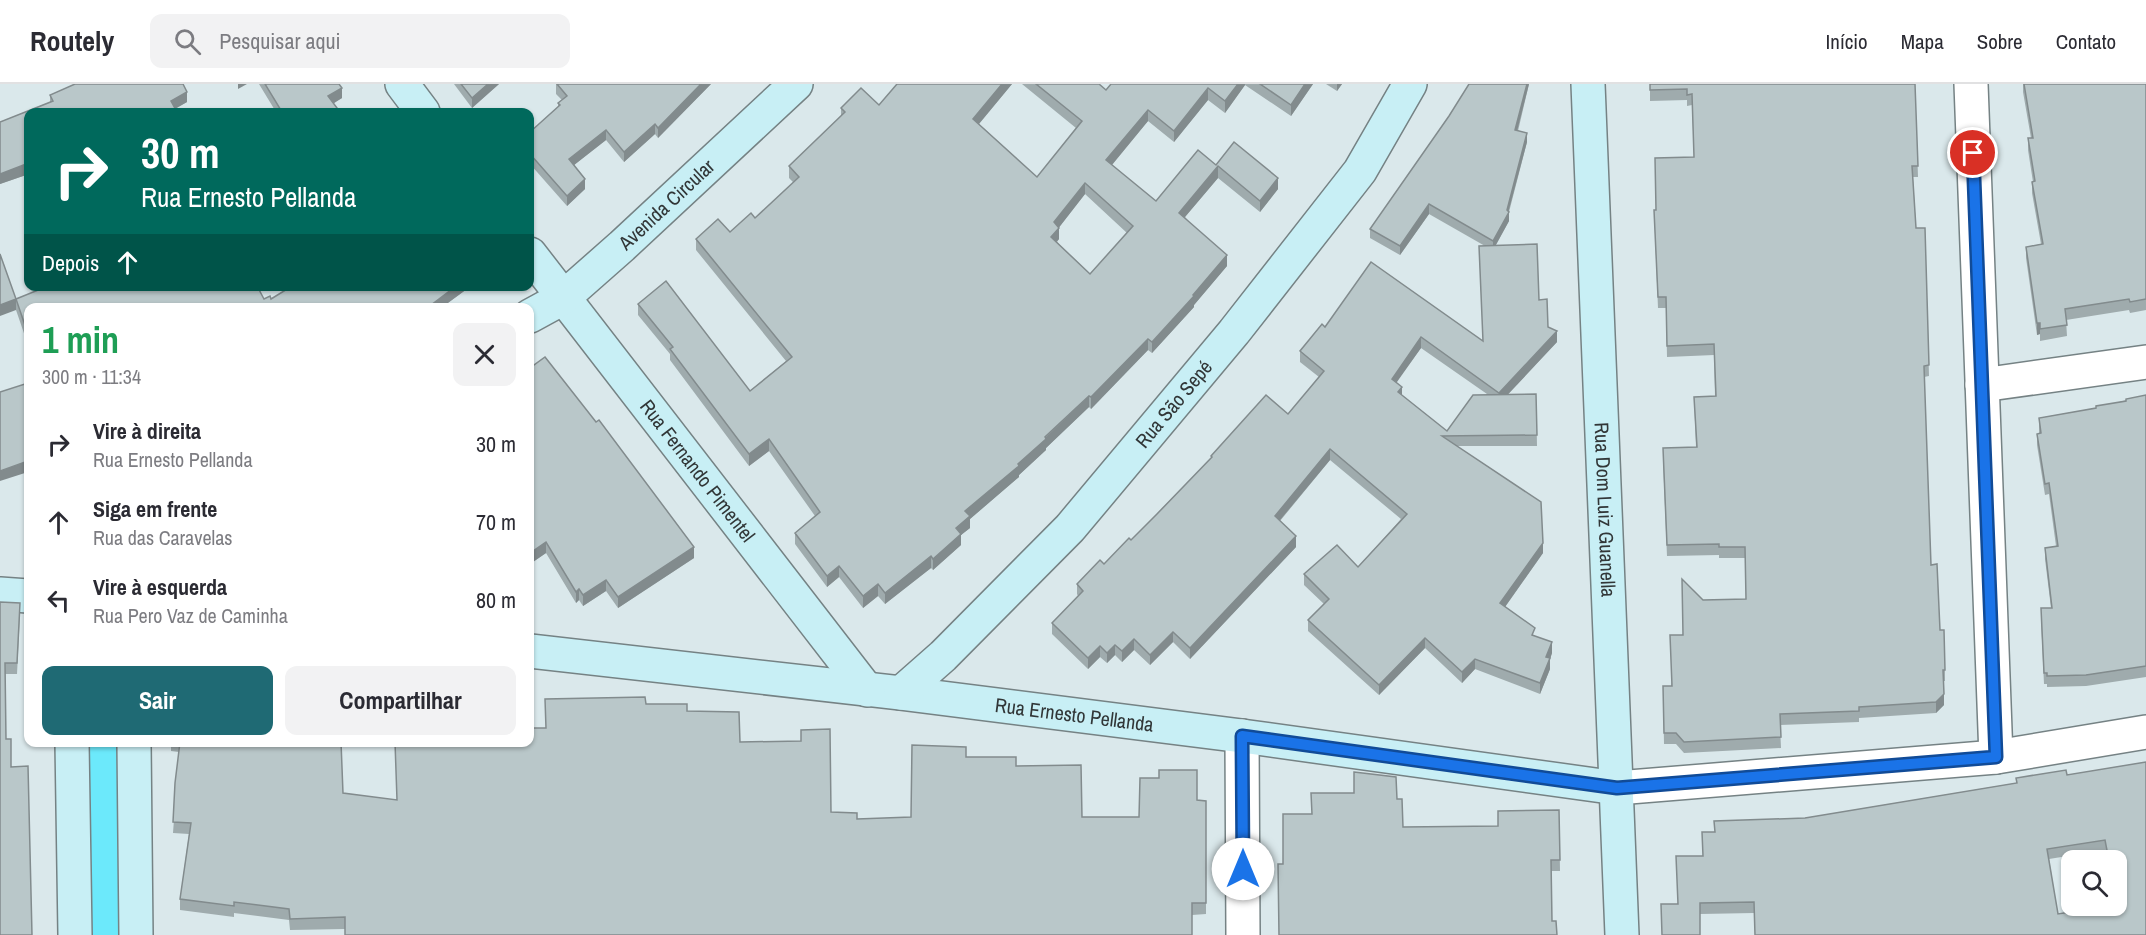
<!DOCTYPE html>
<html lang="pt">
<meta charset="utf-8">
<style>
:root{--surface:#fff;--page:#f2f2f3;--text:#2b2b33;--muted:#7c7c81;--line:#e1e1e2;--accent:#1f6a74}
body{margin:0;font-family:"Archivo Narrow",sans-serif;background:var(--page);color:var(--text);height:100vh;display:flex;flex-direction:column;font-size:22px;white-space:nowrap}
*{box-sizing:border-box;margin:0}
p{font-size:20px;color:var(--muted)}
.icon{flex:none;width:33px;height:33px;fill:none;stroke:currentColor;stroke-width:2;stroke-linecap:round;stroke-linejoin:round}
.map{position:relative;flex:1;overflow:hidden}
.drawer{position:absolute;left:24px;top:219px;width:510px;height:444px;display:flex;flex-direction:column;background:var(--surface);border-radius:12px;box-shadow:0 2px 4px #0004}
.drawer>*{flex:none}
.top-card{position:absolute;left:24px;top:24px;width:510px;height:183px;border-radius:12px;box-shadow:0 2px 4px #0004;background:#00695c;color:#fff;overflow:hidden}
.controls{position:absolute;left:2061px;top:766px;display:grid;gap:12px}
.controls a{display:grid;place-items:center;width:66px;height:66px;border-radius:12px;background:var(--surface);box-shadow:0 2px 4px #0004;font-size:30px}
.pin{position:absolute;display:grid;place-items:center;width:51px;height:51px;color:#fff;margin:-26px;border:3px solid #fff;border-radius:50%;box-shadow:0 2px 6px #0007}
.me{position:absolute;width:66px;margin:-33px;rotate:0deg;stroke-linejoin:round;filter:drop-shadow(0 0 4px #0008)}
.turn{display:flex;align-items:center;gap:21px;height:126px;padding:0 18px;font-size:27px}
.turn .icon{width:78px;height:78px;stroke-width:2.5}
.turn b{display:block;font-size:42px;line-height:51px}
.then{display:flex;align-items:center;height:57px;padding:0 18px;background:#0003;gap:12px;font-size:22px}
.round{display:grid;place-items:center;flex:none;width:63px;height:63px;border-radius:12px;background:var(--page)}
.summary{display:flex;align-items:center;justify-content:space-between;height:102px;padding:0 18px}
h1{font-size:36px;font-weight:800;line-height:45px;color:#1e9e55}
.button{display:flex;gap:12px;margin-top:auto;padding:12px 18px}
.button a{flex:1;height:69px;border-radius:12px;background:var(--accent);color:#fff;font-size:24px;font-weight:800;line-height:69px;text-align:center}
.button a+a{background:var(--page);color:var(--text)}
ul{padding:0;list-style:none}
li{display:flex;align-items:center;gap:18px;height:78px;padding:0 18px}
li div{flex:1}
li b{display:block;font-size:22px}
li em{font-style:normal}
header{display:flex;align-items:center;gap:36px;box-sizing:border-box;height:84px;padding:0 30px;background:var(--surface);border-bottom:2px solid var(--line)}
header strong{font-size:28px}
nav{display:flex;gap:33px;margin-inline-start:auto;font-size:21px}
.search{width:420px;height:54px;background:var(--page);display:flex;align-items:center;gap:15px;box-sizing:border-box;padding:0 21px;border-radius:12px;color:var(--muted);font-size:22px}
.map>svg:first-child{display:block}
</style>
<header>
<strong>Routely</strong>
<div class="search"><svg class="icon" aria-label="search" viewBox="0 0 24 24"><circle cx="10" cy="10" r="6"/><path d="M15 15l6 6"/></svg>Pesquisar aqui</div>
<nav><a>Início</a><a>Mapa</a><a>Sobre</a><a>Contato</a></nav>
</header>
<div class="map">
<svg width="2146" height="851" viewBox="0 0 2146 851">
<rect width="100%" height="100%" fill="#dae8eb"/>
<!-- green -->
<polygon fill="#6ce9fb" points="81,659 123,659 121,851 87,851"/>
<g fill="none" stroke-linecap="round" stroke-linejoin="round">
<defs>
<g id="street">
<polyline points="1971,0 1996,673"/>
<polyline points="1982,301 2146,278"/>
<polyline points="1242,652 1243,851"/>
<polyline points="1617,704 1996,673 2146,648"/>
</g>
<g id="secondary">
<polyline points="402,0 423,28"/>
<path id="s1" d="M1588 0 1622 851"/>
<path id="s2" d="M530 170 867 606"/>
<path id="s3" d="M530 232 563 214 622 162 796 0"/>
<polyline points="0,510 28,512"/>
<path id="s4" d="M530 567 901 609 1242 652 1617 704"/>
<path id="s5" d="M901 609 943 572 1070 444 1234 248 1360 87 1410 0"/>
<polyline points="72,658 75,851"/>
<polyline points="134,658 136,851"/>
</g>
</defs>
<!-- street casing -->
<use href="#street" stroke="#758284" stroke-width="36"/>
<!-- secondary casing -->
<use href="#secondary" stroke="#758284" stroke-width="36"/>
<!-- street -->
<use href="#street" stroke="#fff" stroke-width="33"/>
<!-- secondary -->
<use href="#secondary" stroke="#c8eff5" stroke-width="33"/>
</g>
<!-- wall -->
<g fill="#9fabad" fill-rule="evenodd">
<polygon points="75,0 183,0 187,8 187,18 175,25 177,28 28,28 28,99 26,91 0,100 0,38 50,18 50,11"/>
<polygon points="259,0 339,0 342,14 333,19 340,28 276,28"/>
<polygon points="454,0 499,0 472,24"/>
<polygon points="556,0 711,0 658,54 655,50 624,78 606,56 574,81 585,105 567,122 530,80 530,48 558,23 558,19 562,16 556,10"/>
<path d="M897 0H1012L979 40 1037 93 1076 44 1022 0H1099L1106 6 1111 0H1313L1291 32 1245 1 1225 29 1208 16 1174 58 1148 37 1112 81 1156 117 1216 81 1278 105 1260 128 1218 94 1185 133 1227 182 1194 221V223L1152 269 1148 266 1091 325 1089 323 1046 364V366L1019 391V393L970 435V444L961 451V461L933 486 931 484 885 520 878 512 863 524 839 493 827 503 795 460V449L815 432 769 367 749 382 670 276V270L638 231V220L750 307 786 277 696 166V155L730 148 755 134 794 99 789 94V82L841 32V24L879 21ZM1085 110 1127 149 1090 190 1057 158 1059 155V143Z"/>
<polygon points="1326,0 1342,0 1337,7"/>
<path d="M1469 0H1529L1518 47 1527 58 1509 128V137L1496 161 1539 216 1548 243 1557 258 1508 310H1536L1537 362H1457L1543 469 1505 523 1552 569 1550 575V585L1540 610 1475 585 1462 599 1425 564 1379 611 1308 547V536L1324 520 1304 501V490L1358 483 1401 435 1330 376 1280 437 1296 463 1190 575 1173 558 1150 581 1134 566 1122 578 1115 571 1107 579 1100 573 1088 585 1052 550V539L1078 512 1077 510V500L1104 480 1131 456 1211 374V372L1288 330 1319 293 1300 278V267L1325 243 1483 257 1479 162H1485L1429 130 1400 171 1370 154V145L1449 32ZM1421 264 1487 310 1447 347 1402 311 1396 298Z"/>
<polygon points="1650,0 1915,0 1918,93 1913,93 1916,144 1925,144 1929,292 1924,293 1931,481 1945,586 1945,597 1944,597 1944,621 1936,629 1859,634 1859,638 1780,641 1781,664 1684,669 1676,660 1664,660 1663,602 1671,602 1682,551 1703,516 1746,515 1745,474 1719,474 1719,471 1667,472 1663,375 1696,363 1694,313 1715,312 1714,271 1667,273 1666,224 1658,224 1654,126 1656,126 1694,73 1692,21 1687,22 1687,16 1650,17"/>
<polygon points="2023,0 2146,0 2146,226 2130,229 2129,226 2066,236 2067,252 2040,257 2040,250 2037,251 2026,174 2026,163 2041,160 2032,109 2032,98 2033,98 2028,66 2028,54 2031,54 2023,8"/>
<polygon points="292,202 471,202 441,224 28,224 28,261 16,226 16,215 271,215"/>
<polygon points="530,284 694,474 618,524 606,507 583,522 579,516 576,519 546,469 530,480"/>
<polygon points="2146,311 2146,593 2086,602 2047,603 2047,600 2044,600 2041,535 2051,524 2045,475 2045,464 2056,462 2049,410 2045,411 2037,361 2037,350 2039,350 2039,334 2096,324"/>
<polygon points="0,518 20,530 17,590 5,590 6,655 11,683 0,851"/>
<polygon points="646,620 687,627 740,658 831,728 857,735 911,733 966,673 1016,682 1082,733 1139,733 1197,716 1206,717 1206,830 1192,831 1192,851 345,851 345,845 290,846 289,836 234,829 234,833 180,826 180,815 189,750 173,749 179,668 171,667 171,658 341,658 343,709 396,716 546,644"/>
<path d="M2146 678V851L1754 829 1700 830 1677 820 1703 772 1702 748H1714L1805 734 2016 699V694L2067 691ZM2105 766 2107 777H2116V822L2058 830 2049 775Z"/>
<polygon points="1397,715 1403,743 1498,742 1559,726 1560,787 1551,787 1552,837 1557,851 1283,780 1312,730"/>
</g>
<!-- shaded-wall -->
<g fill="#828b8d">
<polygon points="238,0 247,0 238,5"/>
<polygon points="488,0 499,0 472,24 472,14"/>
<polygon points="701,0 711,0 658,54 658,44"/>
<polygon points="1002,0 1012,0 973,47 973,35"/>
<polygon points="1238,0 1245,0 1245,1 1225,29 1225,17"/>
<polygon points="1305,0 1313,0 1291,32 1291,21"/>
<polygon points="1337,0 1342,0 1337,7"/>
<polygon points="1527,0 1529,0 1515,55 1515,46"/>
<polygon points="342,4 342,14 328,23 328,12"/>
<polygon points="1208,4 1208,16 1174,58 1174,47"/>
<polygon points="187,8 187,18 171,27 171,17"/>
<polygon points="1148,26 1148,37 1106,88 1106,76"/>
<polygon points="655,40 655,50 624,78 624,68"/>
<polygon points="606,46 606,56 569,85 569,75"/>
<polygon points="1527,49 1527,58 1508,129 1509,128 1509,137 1493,166 1493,157 1507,126"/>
<polygon points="26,80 26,91 0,100 0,90"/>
<polygon points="1218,82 1218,94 1179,140 1179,129"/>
<polygon points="1278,94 1278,105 1260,128 1260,117"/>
<polygon points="585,95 585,105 567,122 567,112"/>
<polygon points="1085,99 1085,110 1054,150 1054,138"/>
<polygon points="1429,120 1429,130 1400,171 1400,162"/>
<polygon points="1059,144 1059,155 1051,164 1051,153"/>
<polygon points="1227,171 1227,182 1194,221 1194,223 1152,269 1152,258"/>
<polygon points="456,202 471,202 441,224 427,224"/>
<polygon points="16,215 16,226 0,232 0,221"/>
<polygon points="2037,239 2040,239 2040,250 2037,251"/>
<polygon points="1557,247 1557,258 1499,320 1499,309"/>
<polygon points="1421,253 1421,264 1392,305 1392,295"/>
<polygon points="1148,255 1148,266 1091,325 1091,313"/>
<polygon points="1402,303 1402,313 1398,308"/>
<polygon points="1089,312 1089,323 1046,364 1046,366 1019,391 1019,393 970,435 970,444 961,451 961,461 933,486 933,475 956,444 965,427 1018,380"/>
<polygon points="769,355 769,367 749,382 749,370"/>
<polygon points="1330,365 1330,376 1275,442 1275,432"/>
<polygon points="28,377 28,388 0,397 0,387"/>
<polygon points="1296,452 1296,463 1190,575 1190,564"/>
<polygon points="546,458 546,469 530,480 530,469"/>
<polygon points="1543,459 1543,469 1500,530 1500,519"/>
<polygon points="694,463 694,474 618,524 618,513"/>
<polygon points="931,472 931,484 885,520 885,509"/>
<polygon points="839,482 839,493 827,503 827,492"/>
<polygon points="606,496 606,507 583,522 583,511"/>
<polygon points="878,500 878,512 863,524 863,512"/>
<polygon points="579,505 579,516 576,519 576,508"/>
<polygon points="1173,548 1173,558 1150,581 1150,571"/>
<polygon points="1425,554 1425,564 1379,611 1379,601"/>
<polygon points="1134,555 1134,566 1122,578 1122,567"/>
<polygon points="1552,558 1552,569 1550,575 1550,585 1540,610 1540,599 1546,573"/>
<polygon points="1115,561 1115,571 1107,579 1107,569"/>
<polygon points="1100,562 1100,573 1088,585 1088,574"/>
<polygon points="1475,575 1475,585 1462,599 1462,588"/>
<polygon points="1944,610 1944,621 1936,629 1936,618"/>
</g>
<!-- building -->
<g fill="#b9c7c9" stroke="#828b8d" stroke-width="1.5" fill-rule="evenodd">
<polygon points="75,0 183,0 187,8 171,17 177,28 28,28 28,88 26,80 0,90 0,38 53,17 50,11"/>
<polygon points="265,0 339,0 342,4 328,12 340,28 282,28"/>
<polygon points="461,0 488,0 472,14"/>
<polygon points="557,0 701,0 658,44 655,40 624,68 606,46 569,75 585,95 567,112 530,70 530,48 560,21 558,19 567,12"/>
<path d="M897 0H1002L973 35 1037 93 1082 37 1036 0H1099L1106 6 1111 0H1238L1225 17 1208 4 1174 47 1148 26 1106 76 1156 117 1198 66 1216 81 1234 58 1278 94 1260 117 1218 82 1179 129 1227 171 1193 211 1194 212 1152 258 1148 255 1091 313 1089 312 1045 353 1046 355 1018 380 1019 382 965 427 970 432 956 444 961 450 933 475 931 472 885 509 878 500 863 512 839 482 827 492 795 449 820 428 769 355 749 370 670 265 673 263 638 220 666 197 750 307 792 273 696 155 718 135 730 148 751 129 755 134 799 93 789 82 845 28 841 24 861 4 879 21ZM1085 99 1133 142 1090 190 1051 153 1059 144 1054 138Z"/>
<polygon points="1260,0 1305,0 1291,21"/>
<polygon points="1469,0 1527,0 1515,46 1527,49 1507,126 1509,128 1493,157 1429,120 1400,162 1370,145 1449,32"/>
<polygon points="1650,0 1915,0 1918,82 1912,82 1916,144 1925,144 1929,281 1924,282 1931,481 1937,480 1940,546 1944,546 1945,586 1943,586 1944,610 1936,618 1859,623 1859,627 1780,630 1781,653 1684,658 1676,649 1664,649 1663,602 1672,602 1670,551 1683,551 1682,495 1703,516 1746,515 1745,463 1719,463 1719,460 1667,461 1663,364 1697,363 1694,313 1716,312 1714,260 1667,262 1666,213 1658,213 1654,126 1656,126 1655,74 1694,73 1692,10 1687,11 1687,5 1650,6"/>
<polygon points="2024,0 2146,0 2146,215 2130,218 2129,215 2065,225 2067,241 2040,245 2040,239 2037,239 2026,163 2043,160 2032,98 2035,97 2028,54 2033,54"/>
<polygon points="1537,160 1539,216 1547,215 1548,243 1557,247 1499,309 1421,253 1392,295 1402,303 1398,308 1447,347 1473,311 1536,310 1537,351 1442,352 1541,418 1543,459 1500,519 1535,544 1532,551 1552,558 1546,573 1550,574 1540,599 1475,575 1462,588 1425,554 1379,601 1308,536 1329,515 1304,490 1337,461 1358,483 1407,430 1330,365 1275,432 1296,452 1190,564 1173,548 1150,571 1134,555 1122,567 1115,561 1107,569 1100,562 1088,574 1052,539 1083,507 1077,500 1100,476 1104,480 1129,454 1131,456 1157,430 1212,373 1211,372 1266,311 1288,330 1324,287 1300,267 1322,240 1325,243 1371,178 1483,257 1479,162"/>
<polygon points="0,170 16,215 0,221"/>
<polygon points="48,202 257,202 264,215 270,212 271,215 292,202 456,202 427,224 28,224 28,250 16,215"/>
<polygon points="545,273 596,338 599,336 694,463 618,513 606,496 583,511 579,505 576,508 546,458 530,469 530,284"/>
<polygon points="28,299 28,377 0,387 0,308"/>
<polygon points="2146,311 2146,582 2086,591 2047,592 2047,589 2044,589 2041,524 2052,524 2045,464 2058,462 2049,399 2045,400 2037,350 2041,349 2039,334 2096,324 2096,322 2126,317 2126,315"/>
<polygon points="0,518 20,519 17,579 5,579 6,655 11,655 11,683 28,682 32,851 0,851"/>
<polygon points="645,613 646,620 687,620 687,627 739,628 740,658 801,657 801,646 830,645 831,728 857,729 857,735 911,733 912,661 966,663 966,673 1016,673 1016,682 1081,681 1082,733 1139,733 1140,694 1159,694 1159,686 1197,686 1197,716 1206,717 1206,819 1192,819 1192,851 345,851 345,833 290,835 289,825 234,818 234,822 180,815 191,739 173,738 175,699 180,658 341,658 343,709 397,716 395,658 530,658 530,644 546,644 545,615"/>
<path d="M2146 678V851H1755L1754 818 1700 819V851H1662L1661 820H1678L1676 772H1703L1702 748H1715L1714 737 1805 734 2017 699 2016 694 2066 686 2067 691ZM2105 756 2109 777H2116V822H2108L2058 830 2047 765Z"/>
<polygon points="1354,688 1396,693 1397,715 1402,715 1403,743 1498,742 1498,727 1559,726 1560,776 1551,776 1552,837 1556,837 1557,851 1279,851 1278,780 1283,780 1283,730 1312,730 1311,709 1354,709"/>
</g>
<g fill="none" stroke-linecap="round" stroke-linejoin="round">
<defs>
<polyline id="route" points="1243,785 1242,652 1617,704 1996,673 1973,69"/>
</defs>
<!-- route casing -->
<use href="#route" stroke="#114b97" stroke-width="15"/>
<!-- route -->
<use href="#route" stroke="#1a73e8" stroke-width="10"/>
</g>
<g text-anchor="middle" stroke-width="6" stroke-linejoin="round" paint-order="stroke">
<!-- street labels -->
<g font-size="20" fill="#313637" stroke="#fff">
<text dy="7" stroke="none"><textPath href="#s3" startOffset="177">Avenida Circular</textPath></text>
<text dy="7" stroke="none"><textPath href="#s5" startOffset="398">Rua São Sepé</textPath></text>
<text dy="7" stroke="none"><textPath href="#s2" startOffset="274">Rua Fernando Pimentel</textPath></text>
<text dy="7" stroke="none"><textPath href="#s1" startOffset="426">Rua Dom Luiz Guanella</textPath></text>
<text dy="7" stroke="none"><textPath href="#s4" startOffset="548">Rua Ernesto Pellanda</textPath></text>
</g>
</g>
</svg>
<div class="controls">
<a><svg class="icon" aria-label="search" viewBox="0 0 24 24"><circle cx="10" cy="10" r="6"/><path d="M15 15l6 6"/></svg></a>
</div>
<div class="pin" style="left:1973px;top:69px;background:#d93025"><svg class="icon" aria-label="arrive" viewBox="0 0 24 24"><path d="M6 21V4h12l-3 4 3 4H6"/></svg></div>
<svg class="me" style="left:1243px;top:785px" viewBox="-20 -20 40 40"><circle r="19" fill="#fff"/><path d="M0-13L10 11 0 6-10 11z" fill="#1a73e8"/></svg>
<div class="top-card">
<div class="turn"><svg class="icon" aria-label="right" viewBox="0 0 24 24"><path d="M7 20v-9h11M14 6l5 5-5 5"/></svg><div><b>30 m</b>Rua Ernesto Pellanda</div></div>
<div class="then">Depois<svg class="icon" aria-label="ahead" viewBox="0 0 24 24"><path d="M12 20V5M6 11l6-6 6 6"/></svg></div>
</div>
<section class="drawer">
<div class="summary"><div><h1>1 min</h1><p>300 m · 11:34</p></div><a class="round"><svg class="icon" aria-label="close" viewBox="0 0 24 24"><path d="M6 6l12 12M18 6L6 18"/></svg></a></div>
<ul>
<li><svg class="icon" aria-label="right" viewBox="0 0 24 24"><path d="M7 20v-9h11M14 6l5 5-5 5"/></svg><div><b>Vire à direita</b><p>Rua Ernesto Pellanda</p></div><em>30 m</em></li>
<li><svg class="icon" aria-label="ahead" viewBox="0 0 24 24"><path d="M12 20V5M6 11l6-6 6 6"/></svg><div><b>Siga em frente</b><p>Rua das Caravelas</p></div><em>70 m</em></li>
<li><svg class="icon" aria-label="left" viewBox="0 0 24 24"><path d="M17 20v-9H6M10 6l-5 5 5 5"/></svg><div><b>Vire à esquerda</b><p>Rua Pero Vaz de Caminha</p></div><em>80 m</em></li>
</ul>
<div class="button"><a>Sair</a><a>Compartilhar</a></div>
</section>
</div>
